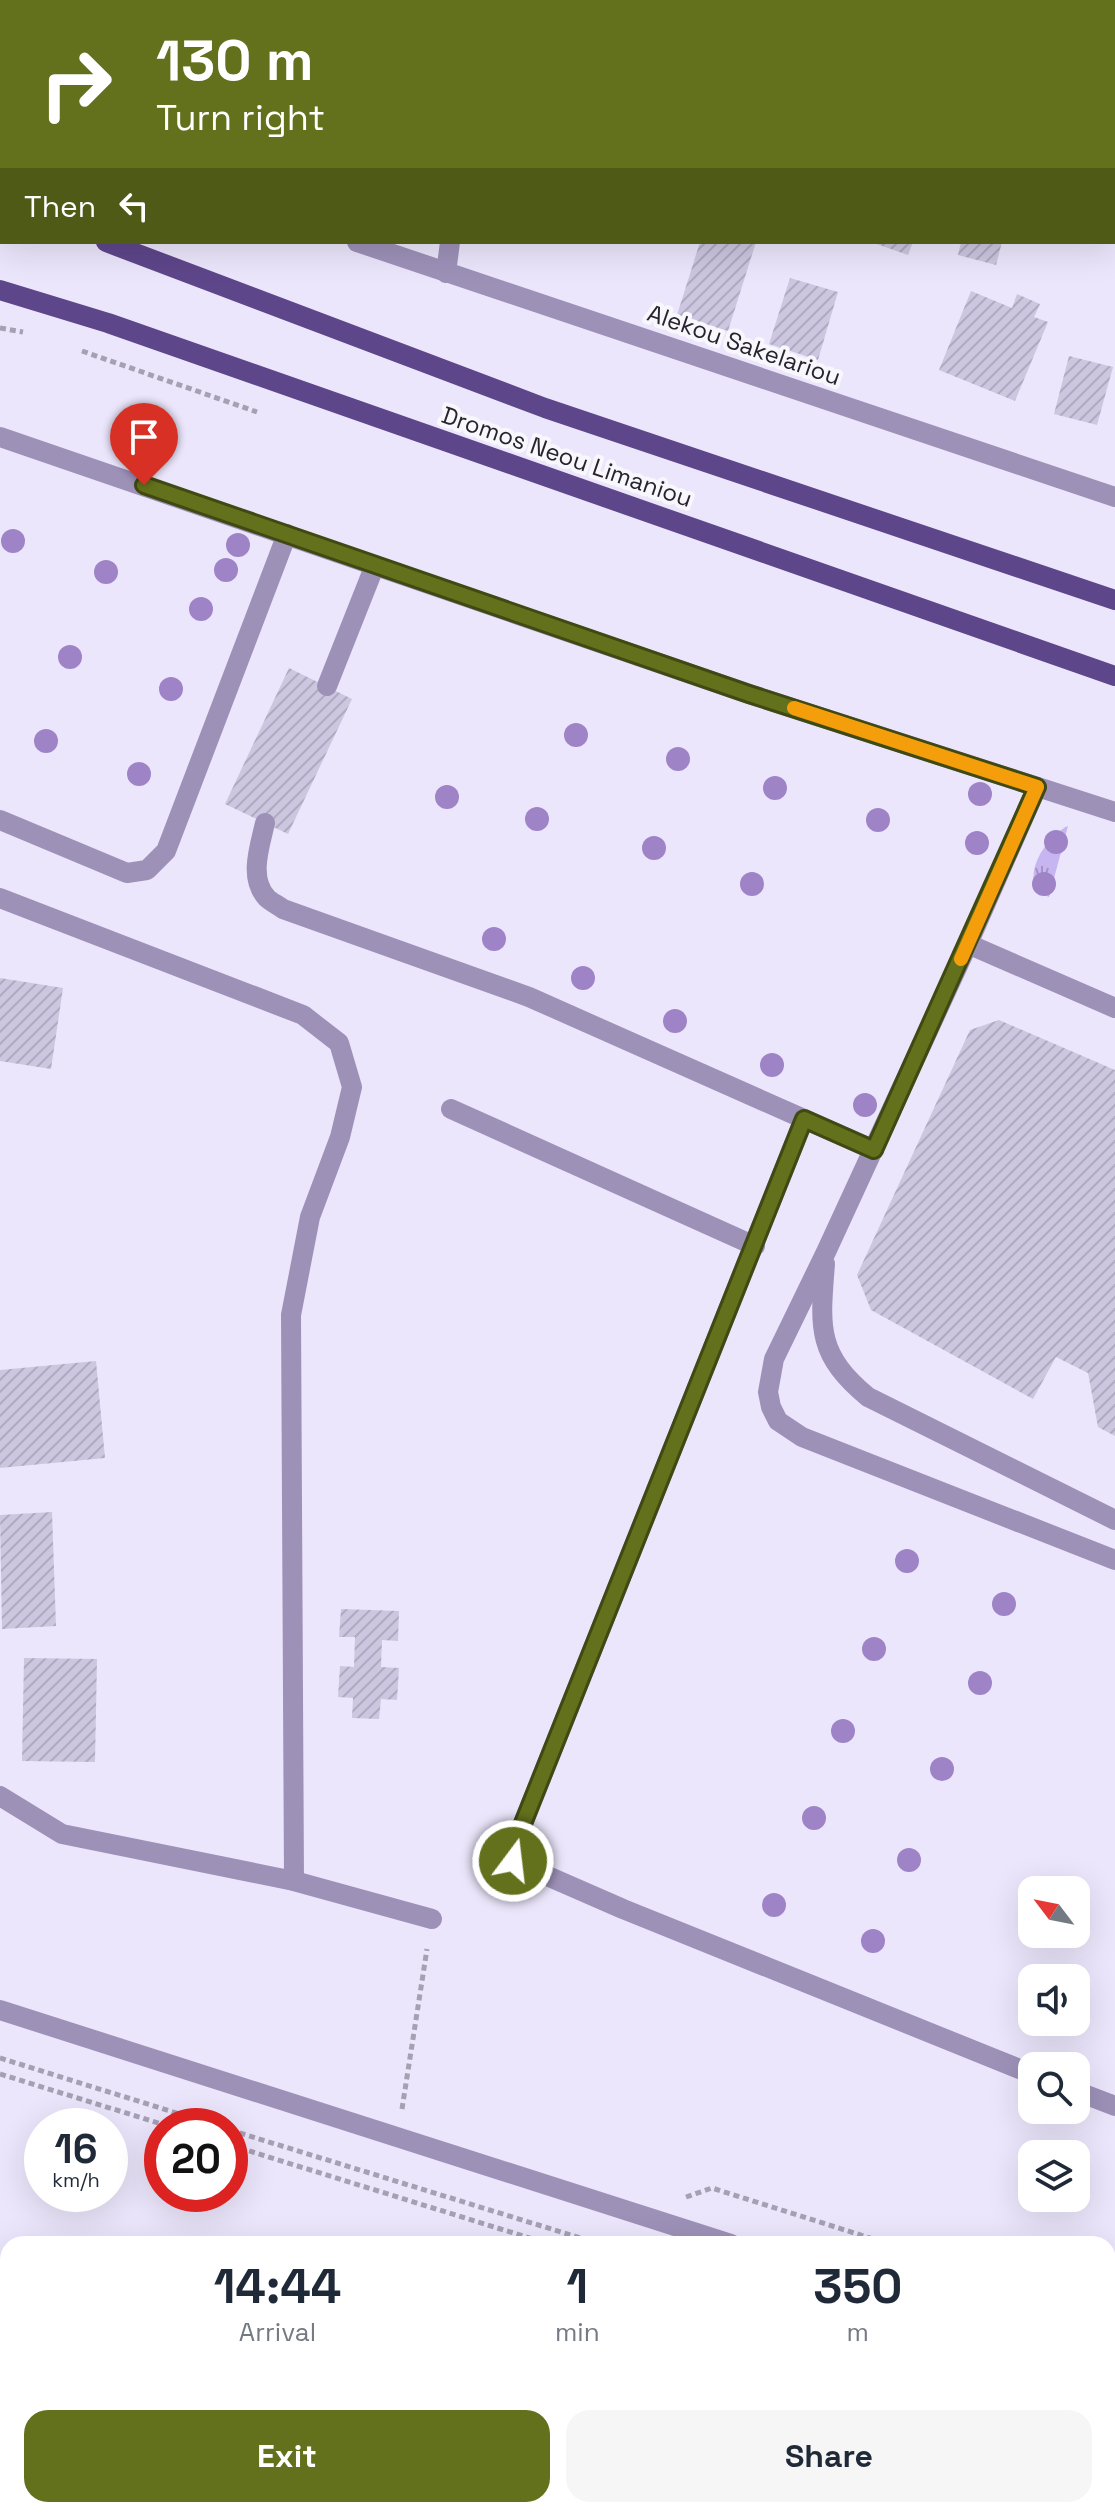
<!DOCTYPE html>
<style>
:root{--surface:#fff;--page:#f6f6f7;--text:#1f2937;--muted:#747a83;--accent:#63711c}
body{margin:0;font-family:"Space Grotesk",sans-serif;background:var(--page);color:var(--text);height:100vh;display:flex;flex-direction:column;font-size:30px;white-space:nowrap}
*{box-sizing:border-box;margin:0}
p{font-size:26px;color:var(--muted)}
.icon{flex:none;width:44px;height:44px;fill:none;stroke:currentColor;stroke-width:2;stroke-linecap:round;stroke-linejoin:round}
.map{position:relative;flex:1;overflow:hidden}
.panel{position:absolute;left:0px;top:2236px;width:1116px;height:282px;display:flex;flex-direction:column;background:var(--surface);border-radius:24px 24px 0 0;box-shadow:0 8px 32px #0002}
.panel>*{flex:none}
.top-card{position:absolute;left:0px;top:0px;width:1116px;height:244px;box-shadow:0 8px 32px #0002;background:#63711c;color:#fff;overflow:hidden}
.needle{width:52px;rotate:302deg}
.fabs{position:absolute;left:1018px;top:1876px;display:grid;gap:16px}
.fabs a{display:grid;place-items:center;width:72px;height:72px;border-radius:16px;background:var(--surface);box-shadow:0 8px 32px #0002;font-size:40px}
.speed{position:absolute;left:24px;top:2108px;display:flex;gap:16px;font-size:40px;font-weight:700;text-align:center}
.speed>*{display:grid;place-content:center;width:104px;height:104px;border-radius:50%;background:var(--surface);box-shadow:0 8px 32px #0002;line-height:1}
.speed small{font-size:20px;font-weight:400}
.speed .limit{border:12px solid #d22;background:#fff;color:#111}
.pin{position:absolute;display:grid;place-items:center;width:68px;height:68px;color:#fff;margin:-82px -34px;border-radius:50% 50% 50% 0;rotate:-45deg;box-shadow:0 0 8px #0007}
.pin .icon{rotate:45deg}
.me{position:absolute;width:88px;margin:-44px;rotate:15deg;stroke-linejoin:round;filter:drop-shadow(0 0 6px #0008)}
.turn{display:flex;align-items:center;gap:28px;height:168px;padding:0 24px;font-size:36px}
.turn .icon{width:104px;height:104px;stroke-width:2.5}
.turn b{display:block;font-size:56px;line-height:68px}
.then{display:flex;align-items:center;height:76px;padding:0 24px;background:#0003;gap:16px;font-size:30px}
.eta{display:flex;justify-content:space-evenly;align-items:center;height:136px;text-align:center}
.eta b{font-size:48px;font-weight:700;line-height:56px}
.cta{display:flex;gap:16px;margin-top:auto;padding:16px 24px}
.cta a{flex:1;height:92px;border-radius:24px;background:var(--accent);color:#fff;font-size:32px;font-weight:700;line-height:92px;text-align:center}
.cta a+a{background:var(--page);color:var(--text)}
.map>svg:first-child{display:block}
</style>
<div class="map">
<svg width="1115" height="2517" viewBox="0 0 1115 2517">
<defs>
<pattern id="grass-tufts" width="24" height="20" patternUnits="userSpaceOnUse" patternTransform="scale(2)"><rect width="24" height="20" fill="#c7b5f1"/><path d="M3 7l-1-3M5 7V3M7 7l1-3M15 17l-1-3M17 17v-4M19 17l1-3" fill="none" stroke="#a293c4"/></pattern>
<pattern id="building-hatch" width="6" height="6" patternUnits="userSpaceOnUse" patternTransform="scale(2)"><rect width="6" height="6" fill="#cdc6e0"/><path d="M-1 1l2-2M0 6l6-6M5 7l2-2" fill="none" stroke="#b0aac0"/></pattern>
</defs>
<rect width="100%" height="100%" fill="#ece6fc"/>
<!-- grass -->
<path fill="url(#grass-tufts)" d="M1068 826 1049 897C1014 885 1046 835 1068 826Z"/>
<!-- building -->
<g fill="url(#building-hatch)">
<polygon points="700,242 756,242 728,331 677,315"/>
<polygon points="871,242 913,242 908,255"/>
<polygon points="961,242 1002,242 996,265 958,255"/>
<polygon points="790,278 838,292 818,360 769,344"/>
<polygon points="971,291 1012,308 1017,294 1040,304 1034,317 1048,322 1015,401 939,370"/>
<polygon points="1069,356 1113,367 1097,425 1054,414"/>
<polygon points="289,668 352,699 288,834 225,804"/>
<polygon points="0,978 63,988 51,1069 0,1061"/>
<polygon points="999,1020 1115,1070 1115,1436 1098,1427 1088,1373 1056,1357 1033,1399 871,1310 857,1275 970,1030"/>
<polygon points="96,1361 105,1458 0,1468 0,1370"/>
<polygon points="52,1512 56,1626 2,1629 0,1515"/>
<polygon points="341,1609 399,1611 398,1641 382,1640 381,1667 399,1668 397,1700 381,1699 379,1719 352,1718 353,1698 338,1697 340,1666 354,1667 355,1637 339,1637"/>
<polygon points="24,1658 97,1659 95,1762 22,1761"/>
</g>
<g fill="none" stroke-linecap="round" stroke-linejoin="round">
<!-- path -->
<g stroke="#a5a0b2" stroke-width="5" stroke-dasharray="6 4" stroke-linecap="butt">
<polyline points="0,328 23,332"/>
<polyline points="82,351 257,412"/>
<polyline points="0,2058 218,2126"/>
<polyline points="0,2074 168,2126"/>
<polyline points="402,2109 427,1949"/>
<polyline points="230,2130 600,2244"/>
<polyline points="230,2145 549,2244"/>
<polyline points="686,2197 712,2188 889,2244"/>
<polyline points="1108,2313 1115,2315"/>
<polyline points="1108,2401 1115,2403"/>
<polyline points="1108,2417 1115,2419"/>
</g>
<!-- lane -->
<g stroke="#9d91b8" stroke-width="20">
<polyline points="0,437 749,694 1115,812"/>
<polyline points="327,686 375,565"/>
<polyline points="0,820 127,873 147,870 166,851 287,534"/>
<path d="M265 823C260 846 248 878 267 898 271 902 278 905 283 909L529 997 874 1150"/>
<polyline points="968,944 1037,787"/>
<polyline points="1115,1008 968,944 826,1252 774,1359 768,1392 771,1407 778,1421 802,1437 1115,1560"/>
<polyline points="451,1109 755,1246"/>
<polyline points="804,1119 512,1851 513,1861 623,1909 1032,2074"/>
<path d="M825 1264C820 1327 816 1354 868 1397L1115 1520"/>
<polyline points="294,1881 432,1919"/>
<polyline points="1076,2091 1115,2106"/>
</g>
<!-- street -->
<g stroke="#9d91b8" stroke-width="20">
<polyline points="639,0 646,2"/>
<polyline points="122,2 123,0"/>
<polyline points="482,2 482,0"/>
<polyline points="831,2 832,0"/>
<polyline points="1114,162 1115,162"/>
<polyline points="357,242 1115,497"/>
<polyline points="446,273 450,242"/>
<polyline points="0,898 303,1015 339,1043 352,1087 340,1137 310,1217 291,1315 294,1881 62,1834 0,1796"/>
<polyline points="0,2010 731,2244"/>
<polyline points="1108,2364 1115,2367"/>
</g>
<!-- primary -->
<g stroke="#5e468a" stroke-width="20">
<polyline points="0,184 2,186"/>
<polyline points="106,242 545,408 1115,600"/>
<polyline points="0,290 108,323 1115,676"/>
</g>
</g>
<!-- trees -->
<g fill="#9e84c6">
<circle cx="13" cy="541" r="12"/>
<circle cx="238" cy="545" r="12"/>
<circle cx="226" cy="570" r="12"/>
<circle cx="106" cy="572" r="12"/>
<circle cx="201" cy="609" r="12"/>
<circle cx="70" cy="657" r="12"/>
<circle cx="171" cy="689" r="12"/>
<circle cx="576" cy="735" r="12"/>
<circle cx="46" cy="741" r="12"/>
<circle cx="678" cy="759" r="12"/>
<circle cx="139" cy="774" r="12"/>
<circle cx="775" cy="788" r="12"/>
<circle cx="980" cy="794" r="12"/>
<circle cx="447" cy="797" r="12"/>
<circle cx="537" cy="819" r="12"/>
<circle cx="878" cy="820" r="12"/>
<circle cx="1056" cy="842" r="12"/>
<circle cx="977" cy="843" r="12"/>
<circle cx="654" cy="848" r="12"/>
<circle cx="752" cy="884" r="12"/>
<circle cx="1044" cy="884" r="12"/>
<circle cx="494" cy="939" r="12"/>
<circle cx="583" cy="978" r="12"/>
<circle cx="675" cy="1021" r="12"/>
<circle cx="772" cy="1065" r="12"/>
<circle cx="865" cy="1105" r="12"/>
<circle cx="907" cy="1561" r="12"/>
<circle cx="1004" cy="1604" r="12"/>
<circle cx="874" cy="1649" r="12"/>
<circle cx="980" cy="1683" r="12"/>
<circle cx="843" cy="1731" r="12"/>
<circle cx="942" cy="1769" r="12"/>
<circle cx="814" cy="1818" r="12"/>
<circle cx="909" cy="1860" r="12"/>
<circle cx="774" cy="1905" r="12"/>
<circle cx="873" cy="1941" r="12"/>
</g>
<g fill="none" stroke-linecap="round" stroke-linejoin="round">
<defs>
<polyline id="route" points="144,485 749,694 1037,787 874,1150 804,1119 512,1851 513,1861"/>
</defs>
<!-- route casing -->
<use href="#route" stroke="#404912" stroke-width="20"/>
<!-- route -->
<use href="#route" stroke="#63711c" stroke-width="14"/>
<!-- slow -->
<polyline stroke="#f59e0b" stroke-width="14" points="794,708 1037,787 961,959"/>
</g>
<g text-anchor="middle" stroke-width="8" stroke-linejoin="round" paint-order="stroke">
<!-- street labels -->
<g font-size="24" fill="#27242f" stroke="#f8f7fc">
<text transform="translate(744 345) rotate(19)" y="8">Alekou Sakelariou</text>
<text transform="translate(567 457) rotate(19)" y="8">Dromos Neou Limaniou</text>
</g>
</g>
</svg>
<div class="fabs">
<a><svg class="needle" viewBox="-14 -14 28 28"><path d="M0-13l5 13h-10z" fill="#e53935"/><path d="M0 13l5-13h-10z" fill="#747a83"/></svg></a>
<a><svg class="icon" aria-label="sound" viewBox="0 0 24 24"><path d="M4 9h4l5-4v14l-5-4H4zM17 9q2 3 0 6"/></svg></a>
<a><svg class="icon" aria-label="search" viewBox="0 0 24 24"><circle cx="10" cy="10" r="6"/><path d="M15 15l6 6"/></svg></a>
<a><svg class="icon" aria-label="layers" viewBox="0 0 24 24"><path d="M12 4l9 5-9 5-9-5zM3 14l9 5 9-5"/></svg></a>
</div>
<div class="speed"><div>16<small>km/h</small></div><div class="limit">20</div></div>
<div class="pin" style="left:144px;top:485px;background:#d93025"><svg class="icon" aria-label="arrive" viewBox="0 0 24 24"><path d="M6 21V4h12l-3 4 3 4H6"/></svg></div>
<svg class="me" style="left:513px;top:1861px" viewBox="-20 -20 40 40"><circle r="17" fill="#63711c" stroke="#fff" stroke-width="3"/><path d="M0-11L8 9 0 5-8 9z" fill="#fff"/></svg>
<div class="top-card">
<div class="turn"><svg class="icon" aria-label="right" viewBox="0 0 24 24"><path d="M7 20v-9h11M14 6l5 5-5 5"/></svg><div><b>130 m</b>Turn right</div></div>
<div class="then">Then<svg class="icon" aria-label="left" viewBox="0 0 24 24"><path d="M17 20v-9H6M10 6l-5 5 5 5"/></svg></div>
</div>
<section class="panel">
<div class="eta">
<div><b>14:44</b><p>Arrival</p></div>
<div><b>1</b><p>min</p></div>
<div><b>350</b><p>m</p></div>
</div>
<div class="cta"><a>Exit</a><a>Share</a></div>
</section>
</div>
